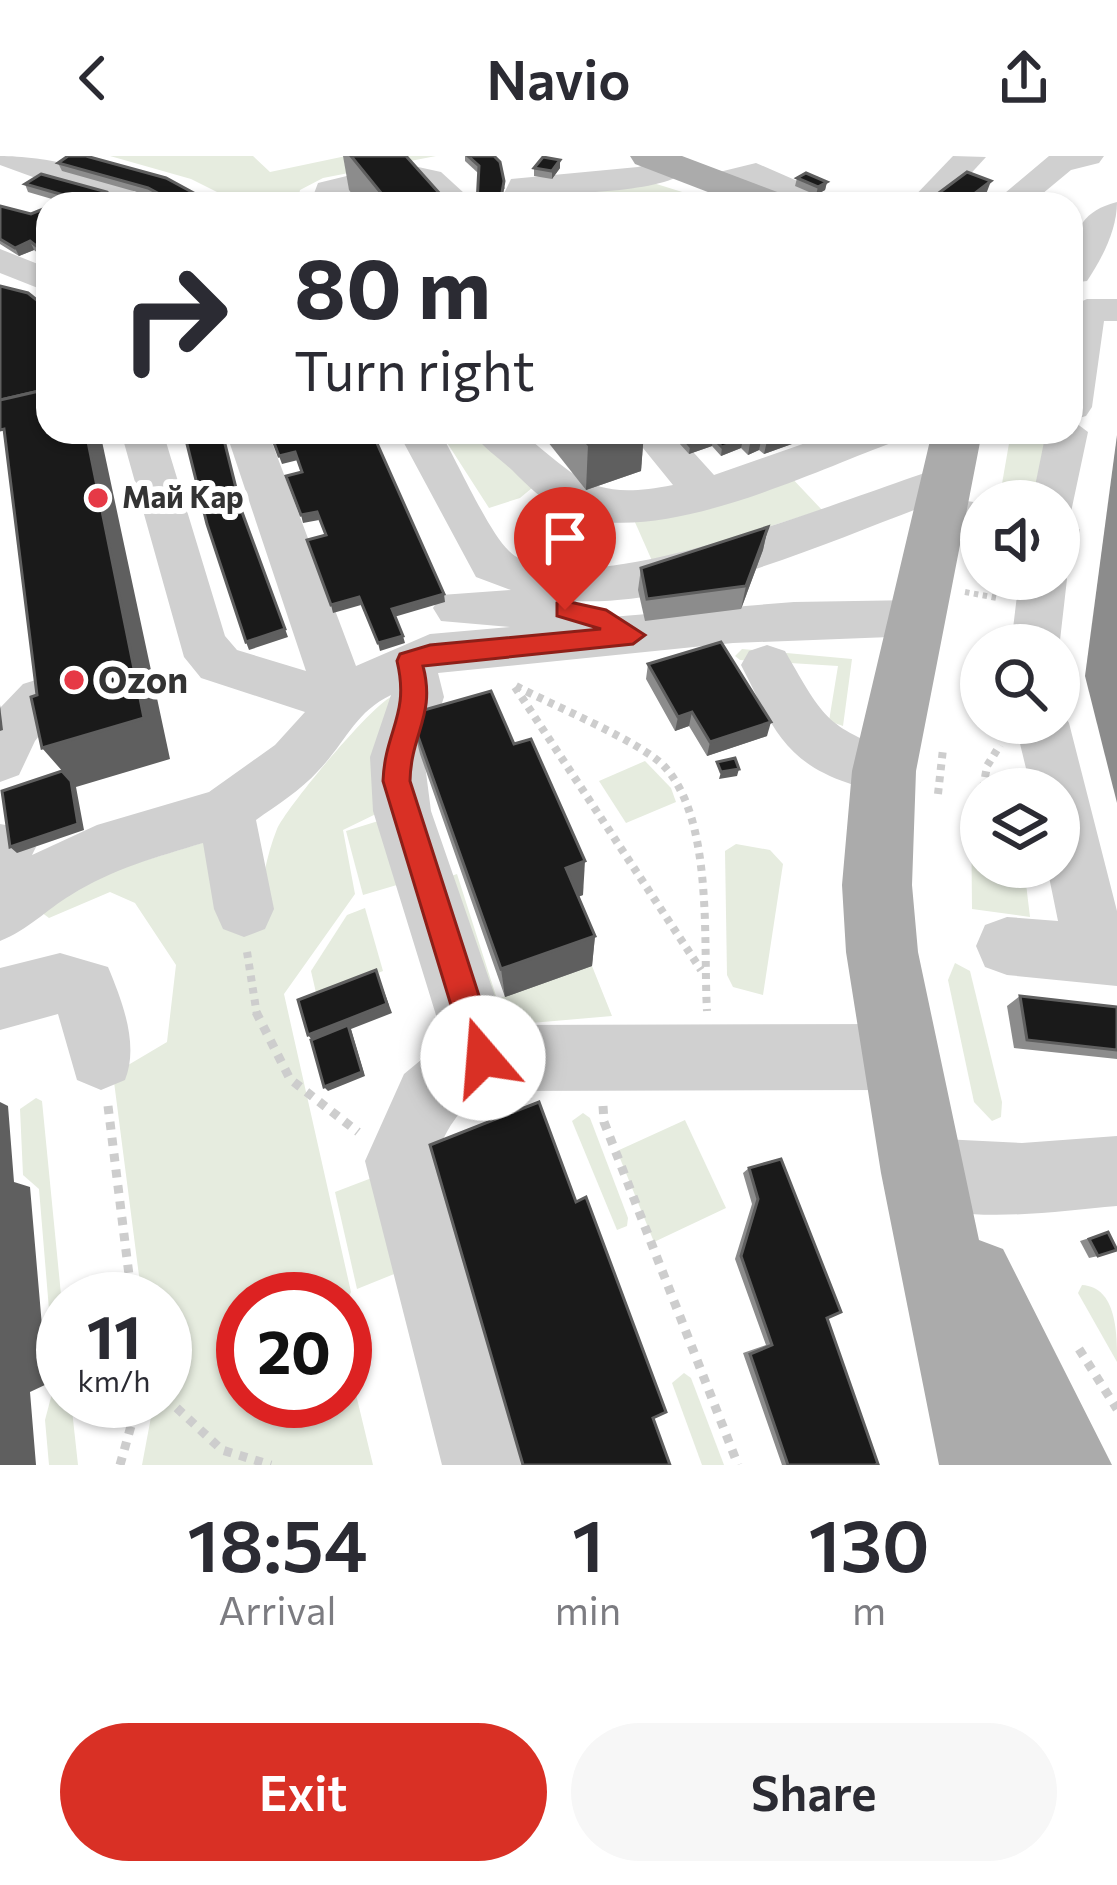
<!DOCTYPE html>
<meta charset="utf-8">
<style>
:root{--surface:#fff;--page:#f7f7f7;--text:#2b2b33;--muted:#7c7c81;--accent:#d93025}
body{margin:0;font-family:Commissioner,sans-serif;background:var(--page);color:var(--text);height:100vh;display:flex;flex-direction:column;font-size:45px;white-space:nowrap}
*{box-sizing:border-box;margin:0}
p{font-size:39px;color:var(--muted)}
.icon{flex:none;width:66px;height:66px;fill:none;stroke:currentColor;stroke-width:2;stroke-linecap:round;stroke-linejoin:round}
.map{position:relative;height:1309px;overflow:hidden}
.drawer{display:flex;flex-direction:column;background:var(--surface);flex:1}
.drawer>*{flex:none}
.top-card{position:absolute;left:36px;top:36px;width:1047px;height:252px;border-radius:36px;box-shadow:0 3px 9px #0004;background:#fff;color:var(--text);overflow:hidden}
.fabs{position:absolute;left:960px;top:324px;display:grid;gap:24px}
.fabs a{display:grid;place-items:center;width:120px;height:120px;border-radius:50%;background:var(--surface);box-shadow:0 3px 9px #0004;font-size:60px}
.speed{position:absolute;left:36px;top:1116px;display:flex;gap:24px;font-size:60px;font-weight:700;text-align:center}
.speed>*{display:grid;place-content:center;width:156px;height:156px;border-radius:50%;background:var(--surface);box-shadow:0 3px 9px #0004;line-height:1}
.speed small{font-size:30px;font-weight:400}
.speed .limit{border:18px solid #d22;background:#fff;color:#111}
.pin{position:absolute;display:grid;place-items:center;width:102px;height:102px;color:#fff;margin:-123px -51px;border-radius:50% 50% 50% 0;rotate:-45deg;box-shadow:0 0 12px #0007}
.pin .icon{rotate:45deg}
.me{position:absolute;width:132px;margin:-66px;rotate:342deg;stroke-linejoin:round;filter:drop-shadow(0 0 9px #0008)}
.turn{display:flex;align-items:center;gap:42px;height:252px;padding:0 60px;font-size:54px}
.turn .icon{width:156px;height:156px;stroke-width:2.5}
.turn b{display:block;font-size:84px;line-height:102px}
.eta{display:flex;justify-content:space-evenly;align-items:center;height:204px;text-align:center}
.eta b{font-size:72px;font-weight:600;line-height:84px}
.button{display:flex;gap:24px;margin-top:auto;padding:24px 60px}
.button a{flex:1;height:138px;border-radius:72px;background:var(--accent);color:#fff;font-size:48px;font-weight:600;line-height:138px;text-align:center}
.button a+a{background:var(--page);color:var(--text)}
header{display:flex;justify-content:space-between;align-items:center;height:156px;padding:0 60px;background:var(--surface);font-size:54px;font-weight:600}
.map>svg:first-child{display:block}
</style>
<header><svg class="icon" aria-label="back" viewBox="0 0 24 24"><path d="M15 5l-7 7 7 7"/></svg>Navio<svg class="icon" aria-label="share" viewBox="0 0 24 24"><path d="M12 15V3M7 8l5-5 5 5M5 13v7h14v-7"/></svg></header>
<div class="map">
<svg width="1117" height="1309" viewBox="0 0 1117 1309">
<rect width="100%" height="100%" fill="#fff"/>
<!-- green -->
<g fill="#e6ecdf">
<polygon points="110,0 253,0 270,16 346,0 436,0 323,22 300,34 297,48 241,48 191,23"/>
<polygon points="650,26 721,48 544,48 556,36"/>
<polygon points="459,276 477,279 538,327 520,342 489,352 444,282"/>
<polygon points="1011,276 1053,276 1043,345 999,345"/>
<polygon points="788,318 822,354 653,407 634,364"/>
<polygon points="742,493 852,503 843,570 829,565 838,510 740,504 735,500"/>
<path d="M395 539 380 656 343 674 355 738 284 838 351 1136 345 1148V1143H243V1245H345V1193L373 1309H142L154 1245H165V1143H142L113 918 167 886 176 809 135 747 110 736 49 762 41 756 82 724 205 686 257 757C262 729 266 700 277 673 286 652 375 544 395 539Z"/>
<polygon points="645,605 671,632 676,646 626,667 599,625"/>
<polygon points="971,648 981,650 981,711 1024,711 1030,761 972,753"/>
<polygon points="388,662 407,726 363,739 346,675"/>
<polygon points="736,688 770,694 783,708 763,839 733,831 727,819 725,695"/>
<polygon points="457,718 497,843 592,810 612,860 486,871 442,723"/>
<polygon points="365,752 383,815 317,841 311,815 347,759"/>
<polygon points="955,807 970,815 1002,946 1001,961 992,965 974,946 948,824"/>
<polygon points="36,942 42,945 63,1159 63,1245 71,1245 78,1309 49,1309 45,1264 55,1226 39,1033 23,1019 20,953"/>
<polygon points="583,957 590,962 628,1062 627,1070 617,1074 572,965"/>
<polygon points="685,964 726,1052 654,1086 617,995"/>
<polygon points="390,1015 414,1110 357,1133 335,1036"/>
<path d="M1082 1129C1117 1131 1117 1178 1117 1206L1078 1137Z"/>
<polygon points="684,1217 691,1222 724,1309 702,1309 672,1227"/>
</g>
<g fill="none" stroke-linecap="round" stroke-linejoin="round">
<!-- path-far2 -->
<g stroke="#cdcdcd" stroke-width="6" stroke-dasharray="4.5 4.5" stroke-linecap="butt">
<polyline points="1072,404 1077,371"/>
<polyline points="965,436 997,442"/>
</g>
<!-- path-far1 -->
<g stroke="#cdcdcd" stroke-width="8" stroke-dasharray="6 6" stroke-linecap="butt">
<path d="M516 530C550 548 641 586 664 610 714 664 703 786 707 855"/>
<polyline points="515,531 701,814"/>
<polyline points="983,633 987,610 1000,589"/>
<polyline points="938,638 943,593"/>
<polyline points="247,796 257,859"/>
</g>
<!-- path -->
<g stroke="#cdcdcd" stroke-width="9" stroke-dasharray="8 8" stroke-linecap="butt">
<polyline points="256,856 290,923 358,976"/>
<polyline points="108,950 132,1143"/>
<polyline points="603,950 604,966 738,1309"/>
<polyline points="1079,1193 1117,1253"/>
<polyline points="165,1241 222,1294 271,1309"/>
<polyline points="120,1309 138,1245"/>
</g>
<!-- minor -->
<g fill="#d0d0d0" fill-rule="evenodd">
<path d="M0 0C41 0 120 13 147 48H107L0 9Z"/>
<path d="M677 0 693 10C670 38 573 36 536 39L533 48H499L511 23 638 11Z"/>
<polygon points="953,0 986,1 943,48 907,48"/>
<polygon points="1049,0 1104,0 1099,7 1071,14 1030,48 992,48"/>
<path d="M400 7 441 16 476 48C431 48 446 39 413 28 391 21 366 33 345 40L344 48H310L318 27Z"/>
<polygon points="756,7 834,41 839,48 795,48 752,28 723,35 707,25 711,18"/>
<path d="M1117 46C1117 73 1103 101 1087 125L1071 127C1071 87 1073 57 1117 46Z"/>
<polygon points="0,93 48,112 48,136 0,117"/>
<polygon points="1087,143 1117,143 1117,165 1104,165 1092,251 1086,260 1072,264 1088,276 1071,356 1059,359 1059,345 1032,345 1046,276 1071,276 1071,150"/>
<path d="M121 276H163L225 480 237 494 306 515 226 276H268L356 510 430 478 510 471 441 465 433 452 441 439 511 434 476 421 398 276H440C457 305 488 375 509 395 574 459 871 331 950 309L966 314 972 324 966 334 945 342 981 347V379L925 368 918 357 922 351C821 389 685 450 576 445L581 453 574 464 794 446 916 444 934 449 941 462 934 475 916 480 733 487 438 517 444 541 424 601 431 655 505 869 901 868 925 878 934 901 925 924 901 934 485 935C459 952 444 975 435 1005L524 1309H442L365 1005 404 918 444 885 373 655 370 601 391 539C354 557 347 585 318 615 301 634 277 649 256 664L274 753 265 773 244 781 223 773 214 753 203 687C157 701 112 713 71 739 46 754 28 774 0 785V668L28 673 36 691 32 699 97 669 209 636 275 589 305 556 201 522 184 501Z"/>
<path d="M472 276H521C580 324 593 345 673 329L630 276H675L714 319 837 276H900L894 286C809 317 660 391 572 359 548 350 530 332 512 314 499 302 482 291 472 276Z"/>
<polygon points="1059,410 1067,423 1059,493 1059,489 1011,489 1019,423 1059,423"/>
<path d="M767 489 785 495C825 565 827 572 904 599L912 615 904 631C882 639 869 635 848 627 782 605 771 567 741 509L749 495Z"/>
<polygon points="42,522 61,528 68,543 35,585 19,619 0,626 0,552 23,528"/>
<polygon points="1059,551 1069,567 1117,755 1117,830 1007,819 985,811 976,790 985,769 1007,761 1058,765 1047,711 1059,711 1059,633 1031,633 1015,567 1059,567"/>
<path d="M60 797 108 811C123 847 139 889 125 924L101 934 77 924 58 858 0 874V812Z"/>
<path d="M1117 980V1050C1047 1056 964 1070 897 1042L887 1017 897 992 922 982 1022 987Z"/>
</g>
<!-- major -->
<g fill="#ababab" fill-rule="evenodd">
<polygon points="630,0 682,0 788,40 793,48 739,48 635,8"/>
<polygon points="932,276 982,276 916,615 912,729 918,796 979,1084 1003,1093 1112,1309 939,1309 881,1017 846,796 842,729 852,615"/>
</g>
</g>
<!-- wall -->
<g fill="#8c8c8c">
<polygon points="343,0 406,0 449,48 360,48 349,34"/>
<polygon points="465,0 494,0 505,33 478,17 465,5"/>
<polygon points="58,7 214,48 166,48 151,40 62,15"/>
<polygon points="534,12 560,12 552,23 534,20"/>
<polygon points="797,22 827,26 825,34 816,39 795,30"/>
<polygon points="25,28 118,48 69,48 28,36"/>
<polygon points="0,50 31,58 48,51 48,105 34,94 19,100 0,88"/>
<polygon points="540,276 644,276 641,315 586,334"/>
<polygon points="669,276 805,276 803,284 764,298 759,294 748,299 741,292 721,300 712,290 689,298"/>
<polygon points="1117,279 1117,647 1085,520"/>
<polygon points="537,362 601,371 600,379 539,385"/>
<polygon points="768,371 763,394 741,453 645,465 638,434 641,412"/>
<polygon points="648,508 767,580 707,600 689,570 675,575 646,523"/>
<polygon points="410,558 514,588 583,739 578,741 595,780 592,810 505,841 420,598"/>
<polygon points="1020,840 1117,851 1117,903 1014,892 1007,850"/>
<polygon points="749,1012 827,1162 875,1309 782,1309 743,1197 766,1189 735,1103 752,1048 743,1017"/>
<polygon points="1108,1076 1098,1100 1089,1102 1080,1085"/>
</g>
<!-- shaded-wall -->
<g fill="#5f5f5f">
<polygon points="560,4 560,12 552,23 552,15"/>
<polygon points="991,25 985,41 976,48 961,48"/>
<polygon points="827,26 825,34 816,39 818,31"/>
<polygon points="30,85 34,94 19,100 15,92"/>
<polygon points="86,276 100,276 170,603 76,631 84,674 17,697 10,691 71,625 42,592"/>
<polygon points="222,276 245,364 288,481 249,494 246,486 242,356"/>
<polygon points="622,276 644,276 641,315 586,334 588,288"/>
<polygon points="752,276 763,276 759,294 748,299"/>
<polygon points="769,276 805,276 803,284 764,298"/>
<polygon points="713,282 712,290 689,298 690,290"/>
<polygon points="743,284 741,292 721,300 722,291"/>
<polygon points="295,296 298,304 282,308 279,300"/>
<polygon points="317,356 319,364 303,367 301,359"/>
<polygon points="768,371 763,394 741,453 746,430"/>
<polygon points="444,438 445,446 394,461 392,453"/>
<polygon points="359,441 361,449 333,457 331,449"/>
<polygon points="403,480 405,487 380,495 378,487"/>
<polygon points="0,549 3,574 0,575"/>
<polygon points="692,556 689,570 675,575 678,561"/>
<polygon points="771,566 767,580 707,600 710,586"/>
<polygon points="739,613 737,620 719,623 721,616"/>
<polygon points="585,705 583,739 565,745 566,712"/>
<polygon points="595,780 592,810 505,841 501,813"/>
<polygon points="376,814 392,857 351,873 365,920 328,935 324,931 315,888 308,879"/>
<polygon points="0,946 8,950 14,1026 30,1031 47,1228 30,1236 36,1309 0,1309"/>
</g>
<!-- building -->
<g fill="#1a1a1a" stroke="#5f5f5f" stroke-width="3">
<polygon points="68,0 86,0 166,22 214,48 178,48 148,32 58,7"/>
<polygon points="351,0 406,0 449,48 390,48"/>
<polygon points="468,0 494,0 500,6 504,25 500,48 477,48 479,10"/>
<polygon points="543,1 560,4 552,15 534,12"/>
<polygon points="967,16 991,25 961,48 924,48"/>
<polygon points="806,17 827,26 818,31 797,22"/>
<polygon points="41,18 107,36 118,48 89,48 88,46 25,28"/>
<polygon points="0,50 31,58 48,51 48,74 44,76 48,79 48,99 30,85 15,92 0,83"/>
<polygon points="0,130 28,137 48,153 48,233 0,244"/>
<polygon points="48,233 48,276 86,276 144,562 42,592 31,541 37,539 4,273 0,274 0,244"/>
<polygon points="184,276 222,276 242,356 285,473 246,486 207,368"/>
<polygon points="270,276 372,276 444,438 392,453 403,480 378,487 359,441 331,449 307,384 326,379 317,356 301,359 286,320 302,316 295,296 279,300"/>
<polygon points="578,276 622,276 588,288"/>
<polygon points="678,276 733,276 743,284 722,291 713,282 690,290"/>
<polygon points="598,357 601,371 539,377 537,362"/>
<polygon points="768,371 746,430 647,443 641,412"/>
<polygon points="721,486 771,566 710,586 692,556 678,561 648,508"/>
<polygon points="491,535 514,588 531,583 585,705 566,712 595,780 501,813 410,558"/>
<polygon points="735,602 739,613 721,616 717,606"/>
<polygon points="62,615 71,625 78,668 10,691 2,635"/>
<polygon points="376,814 387,848 308,879 298,844"/>
<polygon points="1020,840 1117,851 1117,894 1027,884"/>
<polygon points="348,869 362,916 324,931 311,884"/>
<polygon points="539,946 576,1046 586,1041 666,1256 653,1262 670,1309 523,1309 430,989"/>
<polygon points="781,1003 841,1156 827,1162 878,1308 875,1309 788,1309 750,1198 772,1189 741,1100 758,1043 749,1012"/>
<polygon points="1108,1076 1117,1094 1098,1100 1089,1083"/>
</g>
<!-- route -->
<path fill="#d93025" stroke="#8d1f18" stroke-width="3" d="M565 445 606 454 645 479 633 488 423 510C436 559 411 577 410 625L499 902 494 914 483 918 472 914 467 902 383 625C385 574 410 559 397 505L400 498 430 489 601 473 557 460V447Z"/>
<!-- markers -->
<g fill="#e63946" stroke="#fff" stroke-width="4.5">
<circle cx="98" cy="342" r="12"/>
<circle cx="74" cy="524" r="12"/>
</g>
<g text-anchor="middle" stroke-width="12" stroke-linejoin="round" paint-order="stroke">
<!-- far-poi labels -->
<g font-size="30" font-weight="bold" fill="#333" stroke="#fff" text-anchor="start">
<text x="122" y="352">Май Кар</text>
</g>
<!-- poi labels -->
<g font-size="36" font-weight="bold" fill="#333" stroke="#fff" text-anchor="start">
<text x="98" y="537">Ozon</text>
</g>
</g>
</svg>
<div class="fabs">
<a><svg class="icon" aria-label="sound" viewBox="0 0 24 24"><path d="M4 9h4l5-4v14l-5-4H4zM17 9q2 3 0 6"/></svg></a>
<a><svg class="icon" aria-label="search" viewBox="0 0 24 24"><circle cx="10" cy="10" r="6"/><path d="M15 15l6 6"/></svg></a>
<a><svg class="icon" aria-label="layers" viewBox="0 0 24 24"><path d="M12 4l9 5-9 5-9-5zM3 14l9 5 9-5"/></svg></a>
</div>
<div class="speed"><div>11<small>km/h</small></div><div class="limit">20</div></div>
<div class="pin" style="left:565px;top:454px;background:#d93025"><svg class="icon" aria-label="arrive" viewBox="0 0 24 24"><path d="M6 21V4h12l-3 4 3 4H6"/></svg></div>
<svg class="me" style="left:483px;top:902px" viewBox="-20 -20 40 40"><circle r="19" fill="#fff"/><path d="M0-13L10 11 0 6-10 11z" fill="#d93025"/></svg>
<div class="top-card">
<div class="turn"><svg class="icon" aria-label="right" viewBox="0 0 24 24"><path d="M7 20v-9h11M14 6l5 5-5 5"/></svg><div><b>80 m</b>Turn right</div></div>
</div>
</div>
<section class="drawer">
<div class="eta">
<div><b>18:54</b><p>Arrival</p></div>
<div><b>1</b><p>min</p></div>
<div><b>130</b><p>m</p></div>
</div>
<div class="button"><a>Exit</a><a>Share</a></div>
</section>
